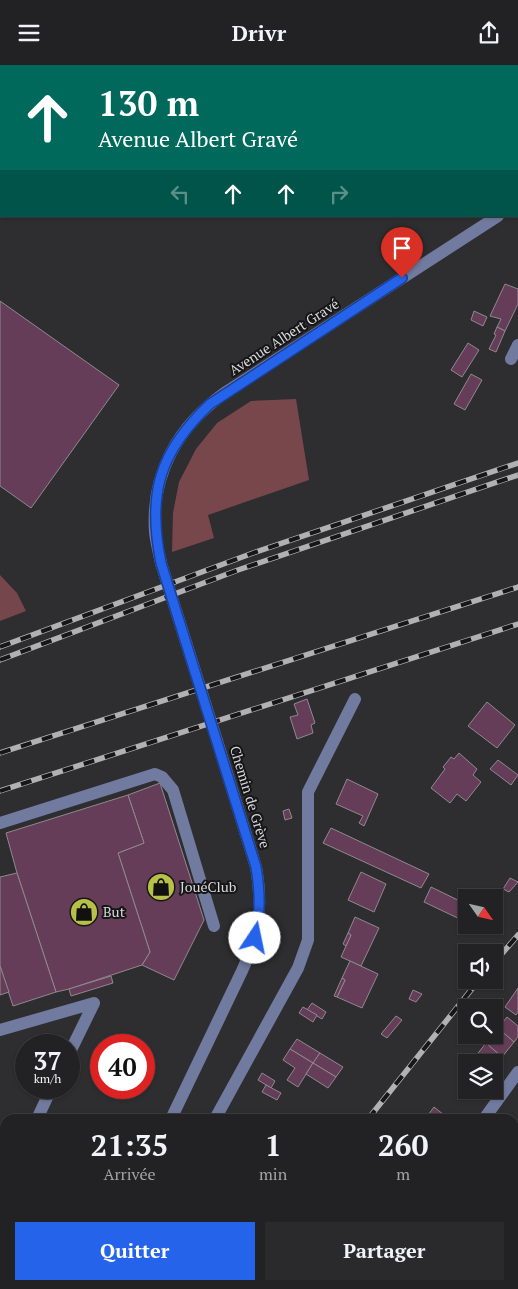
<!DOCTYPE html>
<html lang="fr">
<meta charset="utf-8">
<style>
:root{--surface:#222224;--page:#2a2a2c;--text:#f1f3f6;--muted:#a2a4a6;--line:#3f3f41;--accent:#2563eb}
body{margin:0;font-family:"PT Serif",serif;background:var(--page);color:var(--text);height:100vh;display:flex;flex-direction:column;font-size:19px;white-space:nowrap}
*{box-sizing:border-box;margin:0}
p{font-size:16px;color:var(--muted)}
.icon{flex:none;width:28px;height:28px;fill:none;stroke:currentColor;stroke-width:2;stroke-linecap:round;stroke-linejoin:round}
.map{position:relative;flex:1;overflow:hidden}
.details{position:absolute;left:0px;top:1049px;width:519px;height:176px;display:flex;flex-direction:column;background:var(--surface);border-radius:15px 15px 0 0;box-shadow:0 1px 4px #0004,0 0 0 1px var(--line)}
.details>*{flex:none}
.hud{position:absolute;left:0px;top:0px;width:519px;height:152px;box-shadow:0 1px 4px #0004,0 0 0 1px var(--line);background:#00695c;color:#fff;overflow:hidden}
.needle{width:32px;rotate:124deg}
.buttons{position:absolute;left:458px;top:824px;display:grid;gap:10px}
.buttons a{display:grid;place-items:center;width:45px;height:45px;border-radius:0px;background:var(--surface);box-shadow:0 1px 4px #0004,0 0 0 1px var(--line);font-size:25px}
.speed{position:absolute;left:15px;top:969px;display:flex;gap:10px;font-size:25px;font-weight:700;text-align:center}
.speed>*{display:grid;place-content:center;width:65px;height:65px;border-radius:50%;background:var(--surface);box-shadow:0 1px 4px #0004,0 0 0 1px var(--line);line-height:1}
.speed small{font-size:12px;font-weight:400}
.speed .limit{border:8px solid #d22;background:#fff;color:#111}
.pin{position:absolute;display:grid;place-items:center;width:42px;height:42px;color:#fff;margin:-51px -21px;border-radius:50% 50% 50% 0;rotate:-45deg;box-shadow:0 0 5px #0007}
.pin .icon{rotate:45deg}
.me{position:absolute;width:55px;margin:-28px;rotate:11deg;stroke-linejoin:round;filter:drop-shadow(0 0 4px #0008)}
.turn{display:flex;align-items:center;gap:18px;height:105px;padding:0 15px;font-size:22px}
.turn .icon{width:65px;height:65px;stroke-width:2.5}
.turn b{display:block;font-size:35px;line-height:42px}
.lanes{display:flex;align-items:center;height:48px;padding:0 15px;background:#0003;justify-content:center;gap:25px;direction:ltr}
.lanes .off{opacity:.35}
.eta{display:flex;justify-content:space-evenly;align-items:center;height:85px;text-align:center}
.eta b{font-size:30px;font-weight:700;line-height:35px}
.primary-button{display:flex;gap:10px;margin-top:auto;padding:10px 15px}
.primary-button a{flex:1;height:58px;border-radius:0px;background:var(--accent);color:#fff;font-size:20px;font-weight:700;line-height:58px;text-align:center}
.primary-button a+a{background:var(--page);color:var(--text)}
header{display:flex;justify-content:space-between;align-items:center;height:65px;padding:0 15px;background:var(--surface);font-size:22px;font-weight:700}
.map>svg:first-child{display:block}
</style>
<header><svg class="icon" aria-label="menu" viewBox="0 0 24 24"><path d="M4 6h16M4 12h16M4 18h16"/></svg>Drivr<svg class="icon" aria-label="share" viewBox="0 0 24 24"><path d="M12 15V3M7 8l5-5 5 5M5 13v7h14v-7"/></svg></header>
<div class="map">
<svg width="518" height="1224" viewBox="0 0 518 1224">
<rect width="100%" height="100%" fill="#2e2d30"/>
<!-- green -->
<polygon fill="#75464b" points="0,510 17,528 26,546 0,556"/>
<!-- forest -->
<polygon fill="#78474c" points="296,334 309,415 208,450 214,473 172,487 173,448 179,417 196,384 217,358 251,336"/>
<!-- building -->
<g fill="#663d58" stroke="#8e8a8c">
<polygon points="505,219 518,224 518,239 505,266 497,262 501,254 490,251"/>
<polygon points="0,236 119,320 31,443 0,421"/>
<polygon points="474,246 487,252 483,261 471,255"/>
<polygon points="497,262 505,266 496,287 489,284 496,270 494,269"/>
<polygon points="468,278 479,285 462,312 451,305"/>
<polygon points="471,309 482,315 465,345 454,339"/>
<polygon points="307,634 315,658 311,660 313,668 297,674 290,652 298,650 294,639"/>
<polygon points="487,637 515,660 497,683 468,661"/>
<polygon points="459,688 477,704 473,710 481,717 466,736 457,729 450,738 431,723 445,704 443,702 451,692 454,694"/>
<polygon points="498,695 518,710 511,720 490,704"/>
<polygon points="347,714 378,729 364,761 359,758 363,751 336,739"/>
<polygon points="160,718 204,855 174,915 142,900 150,887 118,788 144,778 128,730"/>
<polygon points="128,730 144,778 118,788 150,887 142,900 69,924 56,927 17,808 6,768"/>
<polygon points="289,744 292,753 285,755 283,746"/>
<polygon points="331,763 429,809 421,823 323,778"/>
<polygon points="361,807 386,819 374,847 348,835"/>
<polygon points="17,808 56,927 13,941 0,901 0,812"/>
<polygon points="510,813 518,817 509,827 503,824"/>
<polygon points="431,822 466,839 466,857 424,837"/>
<polygon points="355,852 379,863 361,901 341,892 351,870 348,868"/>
<polygon points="348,868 351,870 346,881 343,879"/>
<polygon points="350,896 378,909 362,943 337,932 345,915 342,913"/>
<polygon points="0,901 9,927 0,930"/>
<polygon points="111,911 113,918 71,931 69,924"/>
<polygon points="342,913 345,915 337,932 334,931"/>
<polygon points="518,923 518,947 516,950 505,942"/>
<polygon points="413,925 422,929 416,937 409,934"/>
<polygon points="312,938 326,947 322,954 307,945"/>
<polygon points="303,942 317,950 313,957 299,948"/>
<polygon points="396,951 402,955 387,973 381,969"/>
<polygon points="507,952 518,961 518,972 514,977 498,963"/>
<polygon points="498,963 514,977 502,992 486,978"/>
<polygon points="297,974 320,988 313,998 290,984"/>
<polygon points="486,978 502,992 494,1002 494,998 481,998 475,992"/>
<polygon points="290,984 313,998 298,1022 287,1015 295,1003 283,995"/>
<polygon points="320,988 343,1002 336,1012 313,998"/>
<polygon points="475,992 481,998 471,998"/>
<polygon points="313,998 336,1012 328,1023 306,1009"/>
<polygon points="262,1008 275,1016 271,1023 258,1015"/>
<polygon points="266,1020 281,1028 277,1035 262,1027"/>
<polygon points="434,1042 449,1054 425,1054"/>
<polygon points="514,1107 518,1110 518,1117 514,1123"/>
<polygon points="514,1124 518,1127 518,1133 514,1139"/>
<polygon points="5,1147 5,1220 38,1220 36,1224 0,1224 0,1157"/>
<polygon points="514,1149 518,1152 518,1157 514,1163"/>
<polygon points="518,1157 518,1178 514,1175 514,1163"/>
<polygon points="154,1220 168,1220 166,1224 153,1224"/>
<polygon points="168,1220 182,1220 179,1224 166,1224"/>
<polygon points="426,1220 445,1220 451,1224 423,1224"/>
<polygon points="458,1220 471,1220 468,1224 464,1224"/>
<polygon points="471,1220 486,1220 490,1223 468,1224"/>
</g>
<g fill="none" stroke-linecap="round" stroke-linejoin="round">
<!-- minor -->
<g stroke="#717ba0" stroke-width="12">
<polyline points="511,294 518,280"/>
<path d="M161 498C159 488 156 477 155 467 151 408 178 361 226 327L498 151"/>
<polyline points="0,758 155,709 162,712 173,725 214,861"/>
<polyline points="0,965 94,938 69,989"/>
<polyline points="37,1054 52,1022"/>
<path d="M171 1054 242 906C259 869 263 842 256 802L217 676"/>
<polyline points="215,1054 298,903 308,875 308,727 355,634"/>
<polyline points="484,1054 518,1007"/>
<polyline points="0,1134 5,1123"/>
<polyline points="89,1224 91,1220"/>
<polyline points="121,1224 123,1220"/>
<polyline points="369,1224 372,1220"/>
</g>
<defs>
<g id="rail">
<polyline points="328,0 330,1"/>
<polyline points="354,0 356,1"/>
<polyline points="518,61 518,62"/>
<polyline points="0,582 253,488 518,398"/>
<polyline points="0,595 238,505 518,410"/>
<polyline points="0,688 518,522"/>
<polyline points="0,726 518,559"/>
<polyline points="494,898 518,870"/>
<polyline points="368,1054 479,915"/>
<polyline points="246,1224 249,1220"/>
</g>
</defs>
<!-- rail casing -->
<use href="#rail" stroke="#b1b0b3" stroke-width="5.5"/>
<!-- rail -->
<use href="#rail" stroke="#161517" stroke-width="4" stroke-dasharray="11" stroke-linecap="butt"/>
<!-- minor-bridge -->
<polyline stroke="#717ba0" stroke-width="12" points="161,498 217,676"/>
</g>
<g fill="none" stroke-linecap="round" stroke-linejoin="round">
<defs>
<path id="route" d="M255 873C261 849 260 826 256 802L161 498C147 429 159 387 210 339L402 213"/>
</defs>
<!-- route casing -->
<use href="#route" stroke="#184099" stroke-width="12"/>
<!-- route -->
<use href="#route" stroke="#2563eb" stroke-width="9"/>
</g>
<!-- icons -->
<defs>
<symbol id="shop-disc" viewBox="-11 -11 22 22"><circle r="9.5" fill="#b7c148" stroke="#161517"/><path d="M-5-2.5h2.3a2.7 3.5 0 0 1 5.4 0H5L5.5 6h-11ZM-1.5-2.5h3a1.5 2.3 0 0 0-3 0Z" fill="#111"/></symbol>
</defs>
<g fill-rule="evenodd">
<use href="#shop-disc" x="145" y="806" width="32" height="32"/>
<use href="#shop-disc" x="68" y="831" width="32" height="32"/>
</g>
<g text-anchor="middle" stroke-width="4" stroke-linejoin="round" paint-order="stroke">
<!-- street labels -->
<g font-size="14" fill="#d9d8da" stroke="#161517">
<text transform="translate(284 272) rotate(-33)" y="5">Avenue Albert Gravé</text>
<text transform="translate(250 732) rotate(73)" y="5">Chemin de Grève</text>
</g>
<!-- poi labels -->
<g font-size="14" fill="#d9d8da" stroke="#161517" text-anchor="start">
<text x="180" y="827">JouéClub</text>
<text x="103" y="852">But</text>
</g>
</g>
</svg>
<div class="buttons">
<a><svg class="needle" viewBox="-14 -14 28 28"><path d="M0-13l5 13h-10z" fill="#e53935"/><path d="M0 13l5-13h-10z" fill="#a2a4a6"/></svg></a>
<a><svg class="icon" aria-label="sound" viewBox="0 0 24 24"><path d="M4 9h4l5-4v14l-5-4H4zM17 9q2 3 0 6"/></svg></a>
<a><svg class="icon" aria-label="search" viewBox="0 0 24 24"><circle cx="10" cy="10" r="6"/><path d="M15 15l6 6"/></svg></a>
<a><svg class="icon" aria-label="layers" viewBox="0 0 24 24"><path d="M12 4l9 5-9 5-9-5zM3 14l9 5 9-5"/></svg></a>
</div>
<div class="speed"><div>37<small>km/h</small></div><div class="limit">40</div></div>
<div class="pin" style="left:402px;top:213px;background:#d93025"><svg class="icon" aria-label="arrive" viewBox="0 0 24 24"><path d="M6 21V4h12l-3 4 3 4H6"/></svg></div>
<svg class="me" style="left:255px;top:873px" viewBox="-20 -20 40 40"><circle r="19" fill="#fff"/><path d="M0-13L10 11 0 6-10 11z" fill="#2563eb"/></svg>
<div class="hud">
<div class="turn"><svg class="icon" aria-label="ahead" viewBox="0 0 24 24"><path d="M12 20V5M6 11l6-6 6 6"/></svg><div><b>130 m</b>Avenue Albert Gravé</div></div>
<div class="lanes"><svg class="icon off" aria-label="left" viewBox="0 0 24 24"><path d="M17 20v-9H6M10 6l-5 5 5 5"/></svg><svg class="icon" aria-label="ahead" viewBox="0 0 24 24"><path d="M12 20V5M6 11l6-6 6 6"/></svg><svg class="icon" aria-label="ahead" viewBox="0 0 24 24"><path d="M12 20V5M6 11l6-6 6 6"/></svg><svg class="icon off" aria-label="right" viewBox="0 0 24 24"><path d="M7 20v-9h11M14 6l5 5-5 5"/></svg></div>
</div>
<section class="details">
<div class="eta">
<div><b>21:35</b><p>Arrivée</p></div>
<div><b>1</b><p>min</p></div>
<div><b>260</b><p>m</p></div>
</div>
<div class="primary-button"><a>Quitter</a><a>Partager</a></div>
</section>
</div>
